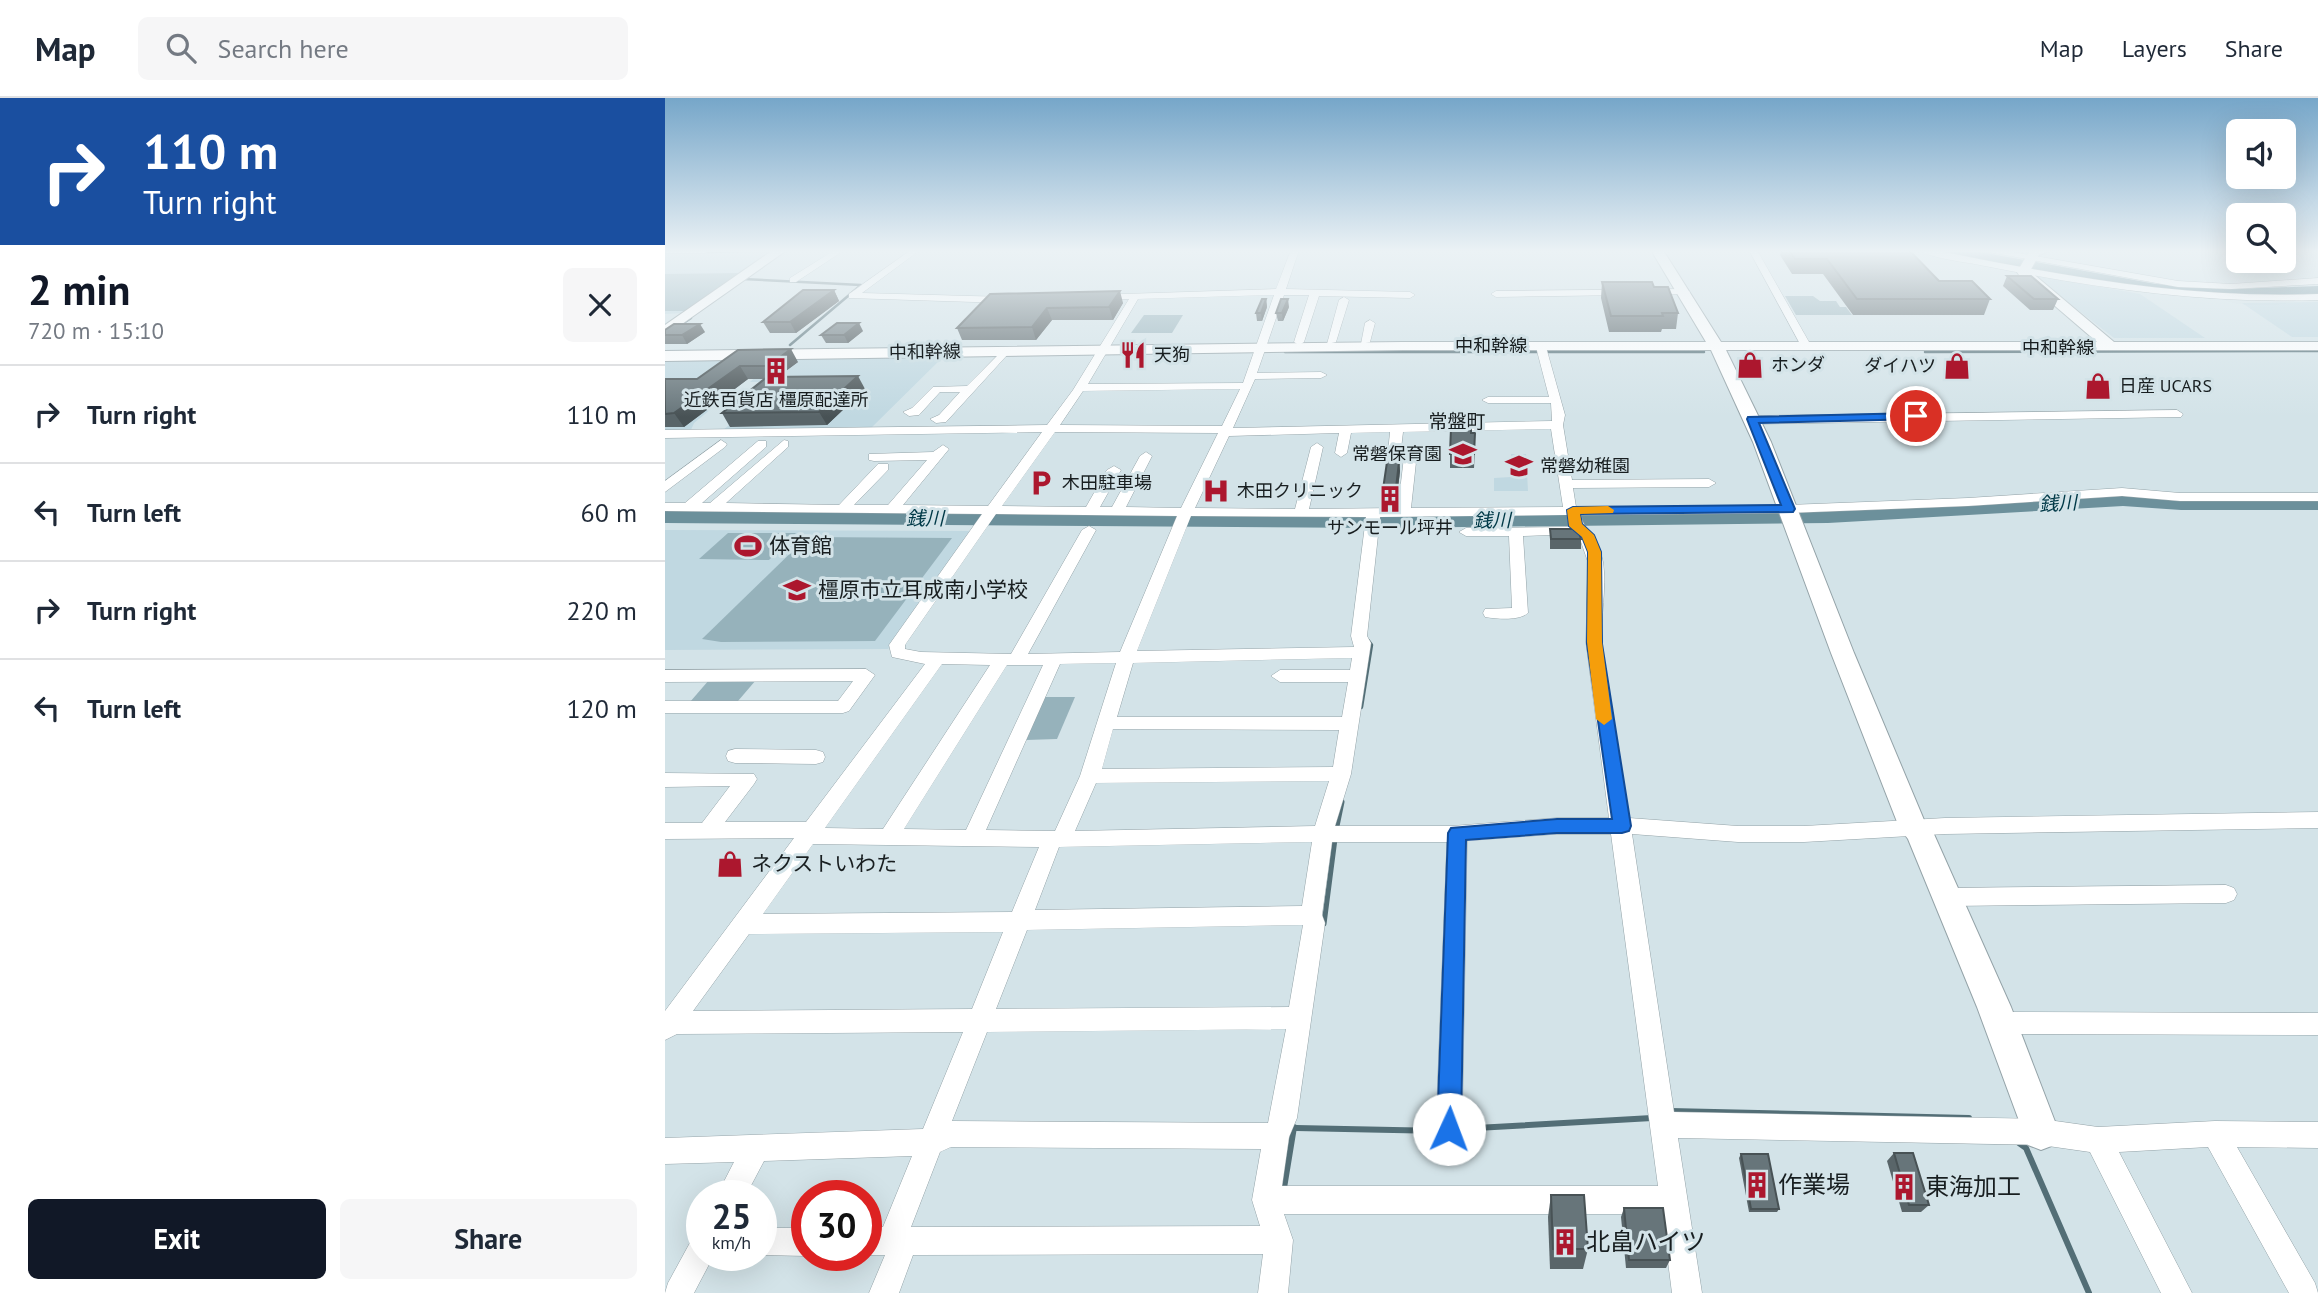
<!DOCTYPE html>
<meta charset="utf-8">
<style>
:root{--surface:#fff;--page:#f6f6f7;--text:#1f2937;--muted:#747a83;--line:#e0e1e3;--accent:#111827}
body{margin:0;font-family:"PT Sans","Noto Sans JP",sans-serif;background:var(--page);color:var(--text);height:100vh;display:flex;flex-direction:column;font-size:26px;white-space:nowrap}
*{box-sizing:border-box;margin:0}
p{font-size:23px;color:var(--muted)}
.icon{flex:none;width:38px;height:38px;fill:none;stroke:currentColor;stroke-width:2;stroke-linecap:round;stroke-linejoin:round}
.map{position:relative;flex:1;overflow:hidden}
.panel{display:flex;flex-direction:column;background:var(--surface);width:665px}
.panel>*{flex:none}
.top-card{background:#1a4fa0;color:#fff;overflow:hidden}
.buttons{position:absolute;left:1561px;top:21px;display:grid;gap:14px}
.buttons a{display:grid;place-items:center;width:70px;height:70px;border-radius:10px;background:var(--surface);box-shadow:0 7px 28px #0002;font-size:35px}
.speed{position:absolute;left:21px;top:1082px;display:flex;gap:14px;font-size:35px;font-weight:700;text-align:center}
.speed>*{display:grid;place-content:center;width:91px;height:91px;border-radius:50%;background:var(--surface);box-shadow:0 7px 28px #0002;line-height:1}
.speed small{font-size:18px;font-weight:400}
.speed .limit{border:10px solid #d22;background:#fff;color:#111}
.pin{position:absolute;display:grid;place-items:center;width:60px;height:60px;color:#fff;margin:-30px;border:4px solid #fff;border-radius:50%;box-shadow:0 2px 7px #0007}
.me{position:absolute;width:77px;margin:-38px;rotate:2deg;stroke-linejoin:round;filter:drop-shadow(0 0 5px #0008)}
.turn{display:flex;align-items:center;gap:24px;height:147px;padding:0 28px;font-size:32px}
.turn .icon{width:91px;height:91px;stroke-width:2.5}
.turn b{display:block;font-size:49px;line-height:60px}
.round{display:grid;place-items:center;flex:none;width:74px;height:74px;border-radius:10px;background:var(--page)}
.overview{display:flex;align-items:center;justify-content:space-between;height:119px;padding:0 28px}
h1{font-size:42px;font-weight:700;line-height:52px;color:var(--accent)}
.action{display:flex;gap:14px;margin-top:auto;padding:14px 28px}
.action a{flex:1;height:80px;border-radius:10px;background:var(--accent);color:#fff;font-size:28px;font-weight:700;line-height:80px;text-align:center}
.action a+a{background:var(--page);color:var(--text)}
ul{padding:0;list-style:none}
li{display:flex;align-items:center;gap:21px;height:98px;padding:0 28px;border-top:2px solid var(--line)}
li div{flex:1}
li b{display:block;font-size:26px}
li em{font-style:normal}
header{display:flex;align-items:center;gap:42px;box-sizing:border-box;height:98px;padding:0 35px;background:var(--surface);border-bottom:2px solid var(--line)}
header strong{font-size:33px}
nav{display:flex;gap:38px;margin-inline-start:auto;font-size:24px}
.search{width:490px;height:63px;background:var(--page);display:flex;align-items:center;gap:18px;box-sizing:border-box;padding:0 24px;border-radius:10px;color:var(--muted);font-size:26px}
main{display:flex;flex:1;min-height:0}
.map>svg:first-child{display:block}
</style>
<header>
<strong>Map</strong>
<div class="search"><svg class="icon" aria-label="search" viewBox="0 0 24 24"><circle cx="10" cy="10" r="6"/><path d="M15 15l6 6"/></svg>Search here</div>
<nav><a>Map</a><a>Layers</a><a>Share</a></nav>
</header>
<main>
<section class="panel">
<div class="top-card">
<div class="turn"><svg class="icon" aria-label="right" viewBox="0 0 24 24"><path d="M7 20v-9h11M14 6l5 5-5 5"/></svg><div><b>110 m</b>Turn right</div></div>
</div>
<div class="overview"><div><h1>2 min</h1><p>720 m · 15:10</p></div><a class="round"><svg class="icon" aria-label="close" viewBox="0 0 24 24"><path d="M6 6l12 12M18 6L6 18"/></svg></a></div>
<ul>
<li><svg class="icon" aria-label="right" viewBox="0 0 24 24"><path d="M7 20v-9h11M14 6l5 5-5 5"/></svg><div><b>Turn right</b></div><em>110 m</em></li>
<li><svg class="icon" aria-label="left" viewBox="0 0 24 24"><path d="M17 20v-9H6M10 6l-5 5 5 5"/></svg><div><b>Turn left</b></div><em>60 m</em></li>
<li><svg class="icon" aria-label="right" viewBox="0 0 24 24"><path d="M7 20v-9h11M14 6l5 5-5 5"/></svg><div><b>Turn right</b></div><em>220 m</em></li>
<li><svg class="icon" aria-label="left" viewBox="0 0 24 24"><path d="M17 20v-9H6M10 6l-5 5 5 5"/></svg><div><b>Turn left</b></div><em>120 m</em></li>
</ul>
<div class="action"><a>Exit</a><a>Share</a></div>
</section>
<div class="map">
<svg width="1653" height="1195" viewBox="0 0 1653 1195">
<rect width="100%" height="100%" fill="#d3e3e8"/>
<!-- built -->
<g fill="#c0d8e1">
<polygon points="107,153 19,215 0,216 0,154"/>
<polygon points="1368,177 1475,196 1540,240 1449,240"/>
<polygon points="1653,204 1653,239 1627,239 1577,205"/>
<polygon points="278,259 202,334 58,332 116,284 85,284 110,261"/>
<polygon points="108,260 29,325 25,334 0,334 0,262"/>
<polygon points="846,356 861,356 863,393 829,393 829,380 846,379"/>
<polygon points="0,432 305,433 223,551 0,552"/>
</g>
<!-- green -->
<g fill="#96b2bb">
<polygon points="74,175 20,213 0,213 0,176"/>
<polygon points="1120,198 1148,198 1155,203 1171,203 1175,209 1181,209 1187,217 1131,217"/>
<polygon points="479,217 518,217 507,235 466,235"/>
<polygon points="63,435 131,435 104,462 34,461"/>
<polygon points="142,439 287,440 210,543 56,544 37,541"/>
<polygon points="44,582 91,582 73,603 25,604"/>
<polygon points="380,599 410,599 392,641 361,642"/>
</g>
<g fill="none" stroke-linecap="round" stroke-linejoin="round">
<!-- stream-far3 -->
<g stroke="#536e76" stroke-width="2.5">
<polyline points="39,154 104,153"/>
<polyline points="78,181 196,187 125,247"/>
<polyline points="20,224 26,220"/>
<polyline points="620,254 1039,254"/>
<polyline points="1260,254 1653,253"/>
</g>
<!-- stream-far2 -->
<polyline stroke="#536e76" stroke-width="4.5" points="696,609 706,547 703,543"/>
<!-- stream-far1 -->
<g stroke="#536e76" stroke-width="5">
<polyline points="671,733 677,704"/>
<polyline points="659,826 670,741"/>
</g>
<!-- stream -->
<g stroke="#536e76" stroke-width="6">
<polyline points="1005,1013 1304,1020"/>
<polyline points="631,1030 777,1033"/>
<polyline points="793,1031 987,1020"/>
<polyline points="1354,1045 1361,1050 1424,1195"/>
<polyline points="619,1090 629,1029"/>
</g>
<!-- river -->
<g fill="#6c909b" fill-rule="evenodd">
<polygon points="1277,152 1305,152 1491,186 1568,191 1653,188 1653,198 1568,201 1491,194 1284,156"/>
<polygon points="1458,394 1516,398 1653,398 1653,412 1516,412 1458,408 1163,425 715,430 0,425 0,411 715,416 1163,411"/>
</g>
<defs>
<g id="street">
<polygon points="0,152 44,152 40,155 0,155"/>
<polygon points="153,152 178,153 131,184 125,184 125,180 165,155"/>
<polygon points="246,152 255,152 197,195 341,199 346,202 341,205 184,200 184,196"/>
<path d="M626 152H634L621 191 745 194 750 197 745 200 654 198 639 244 634 247 629 244 644 197H619L592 275 656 274 662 277 656 280 590 281 568 330 887 323 886 305H823L817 302 823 299H884L871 249 876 246 881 249 900 317 898 327 907 382 1044 381 1051 385 1044 389 908 390 911 409 1123 407 1303 400 1457 390 1515 395H1653V403H1515L1457 398 1303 408 1123 415 916 417C918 432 934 442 938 464 942 491 935 518 937 545 942 603 955 662 964 720L1073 728H1139L1280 720 1653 714V730L1280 736 1139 744H1073L967 736 1009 1014 1376 1021 1433 1029 1550 1023 1653 1024V1050L1572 1049 1650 1185 1653 1195H1624L1543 1049 1454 1054 1527 1195H1496L1425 1054 1376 1047 1013 1040 1037 1195H1007L997 1116H619L628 1142 623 1195H593L598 1156 248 1157 234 1195H204L220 1157H200L201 1129H218L247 1058 99 1063 81 1097H52L69 1064 0 1066V1040L258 1031 298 934 12 936 0 942V913L129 740 0 741V725H37L65 688 0 689V675L89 676 92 681 89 686 60 724H141L260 566 227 559 224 547 317 416 0 413V405H20L93 343H101V349L37 405H45L119 342 123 343V349L61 405 174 407 213 366H223V372L189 407H223L262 362 209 363 204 362V356L268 354 278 347 284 351 238 407 323 408 377 334 0 340V332L382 327 408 292 464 201 431 202 426 199 428 197 611 191ZM609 197 578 285 423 286 473 201ZM575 291 557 328 395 327 418 293ZM886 331 898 409 746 410 752 355 746 351H736L738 334ZM390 334 553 335 516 410 461 409 487 358 481 354 475 358 447 409H435L456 372 449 368 442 372 421 409 337 408ZM725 334 723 355 729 359H739L733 410 644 411 658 349 652 345 646 349 630 411 530 410 564 338 674 335 670 355 676 359 682 355 686 335ZM331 416 512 418 455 554 363 556 431 432 424 428 417 432 346 556 256 554 240 551V547ZM902 417 904 429 801 430 794 434 801 438H844L847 510 820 511 818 515 820 519C833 521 854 523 863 515L858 438 912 436 914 438 923 464 921 544 944 720H892L787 728H670L686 676 706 545 702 538 715 419ZM526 418 701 419 686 538 689 549 472 553ZM687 560 685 572H615L606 578 615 584H683L677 619H452L468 565ZM451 565 415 678 390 733 321 732 395 566ZM277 566 325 567 218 731 160 730ZM342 567H378L301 732 239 731ZM448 631 674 632 668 669 437 671ZM664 683 650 728 410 733 431 685ZM892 736H946L993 1088H617L624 1039 632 1020 660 825 657 817 667 744H782L771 1031 775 1040 784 1044 793 1040 797 1031 802 743ZM647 744 637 808 370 812 394 749ZM148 746 374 749 347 814 98 816ZM638 827 624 909 331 911 362 832ZM338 834 307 911 28 913 84 836ZM621 931 603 1025 287 1023 322 934ZM286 1049 596 1051 587 1102 595 1128 246 1129 275 1054Z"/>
<polygon points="1084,152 1092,152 1144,244 1143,246 1134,244"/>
<path d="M1254 152H1269C1397 178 1522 201 1653 196V202C1540 206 1431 190 1320 168 1303 164 1266 161 1254 152Z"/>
<polygon points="1313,152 1342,153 1513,183 1566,186 1653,180 1653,186 1566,191 1513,189"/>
<polygon points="1020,191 1025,194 1023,196 831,199 826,196 831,193"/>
<polygon points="679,199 684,202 671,244 662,246 674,202"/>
<polygon points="705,222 710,225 705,244 696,246 700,225"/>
<polygon points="340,250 345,253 344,255 281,324 271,325 265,321 274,317 295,294 275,294 254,317 244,318 238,314 247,310 268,289 302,288"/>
<polygon points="1512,312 1518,316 1516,319 1087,326 1081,322 1087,318"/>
<polygon points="56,342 62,346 60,349 0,394 0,383"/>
<polygon points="201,571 210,577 184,613 178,615 0,615 0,603 173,603 188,583 0,584 0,572"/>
<polygon points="70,651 151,652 158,654 160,659 158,664 151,666 70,665 63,663 61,658 63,653"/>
<polygon points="1561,787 1569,790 1572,796 1569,802 1561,805 1283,808 1275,805 1272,799 1275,793 1283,790"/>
<polygon points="1335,914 1653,915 1653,937 1335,936 1327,933 1323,925 1327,917"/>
<polygon points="96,1130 142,1130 142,1157 146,1157 142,1158 92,1157 96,1157"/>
<polygon points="37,1137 37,1157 49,1157 29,1195 0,1195 3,1185 27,1141"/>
</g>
<g id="secondary">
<polygon points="108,152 122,152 0,238 0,227"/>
<polygon points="986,152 998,152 1056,244 1432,244 1354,177 1352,174 1365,152 1386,152 1374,157 1365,173 1449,244 1653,244 1653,252 1061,252 1106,344 1189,555 1259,722 1268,734 1346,909 1394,1034 1389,1047 1376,1052 1363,1047 1312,909 1243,741 1234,729 1166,555 1088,344 1046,252 738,252 0,263 0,253 738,244 1041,244"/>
</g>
</defs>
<!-- street casing -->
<use href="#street" stroke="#94a3a8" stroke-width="1"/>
<!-- secondary casing -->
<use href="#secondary" stroke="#94a3a8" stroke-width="2"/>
<!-- street -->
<use href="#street" fill="#fff" fill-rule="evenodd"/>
<!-- secondary -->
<use href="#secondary" fill="#fff" fill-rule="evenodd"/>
</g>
<!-- wall -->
<g fill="#596569">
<polygon points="1116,152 1244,152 1274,183 1325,201 1319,217 1188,217 1158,176 1127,176 1115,157"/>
<polygon points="1342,178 1393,201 1388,212 1365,212 1338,188"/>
<polygon points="937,184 989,189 1013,215 1011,231 997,231 996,234 944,234 936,200"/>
<polygon points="169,192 174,203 131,235 105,235 98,224"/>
<polygon points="325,196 458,205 448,222 387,222 371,242 297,242 292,230"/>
<polygon points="601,201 602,209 597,223 592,223 591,215"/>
<polygon points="624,209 618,223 613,223 611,215"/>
<polygon points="0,232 40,234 22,246 0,246"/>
<polygon points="198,233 183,245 161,245 156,237"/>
<polygon points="73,252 133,264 114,278 200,291 162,327 65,329 57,315 99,281 83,281 19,329 0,329 0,281 32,281"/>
<polygon points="810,349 809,370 785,370 785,356"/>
<polygon points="734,364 735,373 731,407 718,408 717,398"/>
<polygon points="885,431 916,441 916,451 885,451"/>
<polygon points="1229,1055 1264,1107 1256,1114 1237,1114 1222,1063"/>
<polygon points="1076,1056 1114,1111 1112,1114 1084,1114 1074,1060"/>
<polygon points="886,1097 923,1151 918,1171 885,1171 883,1119"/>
<polygon points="959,1110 1005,1162 1001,1170 961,1170 956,1119"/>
</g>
<!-- shaded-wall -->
<g fill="#485255">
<polygon points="169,192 174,203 131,235 125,224"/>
<polygon points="455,193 458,205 448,222 444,209"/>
<polygon points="601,201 602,209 597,223 596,215"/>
<polygon points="623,201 624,209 618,223 617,215"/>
<polygon points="382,210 387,222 371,242 367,229"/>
<polygon points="194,225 198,233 183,245 179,237"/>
<polygon points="35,226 40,234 22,246 17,237"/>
<polygon points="126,251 133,264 110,281 103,268"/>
<polygon points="75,268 83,281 19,329 9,315"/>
<polygon points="193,278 200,291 162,327 154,314"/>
<polygon points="734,364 735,373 731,407 730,398"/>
</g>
<!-- building -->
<g fill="#67757a" stroke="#485255" stroke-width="2">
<polygon points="1124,152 1244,152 1274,183 1307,183 1325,201 1192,201 1162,161 1130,161"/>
<polygon points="1342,178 1366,178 1393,201 1369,201"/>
<polygon points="937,184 987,184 989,189 1003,189 1013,215 997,215 998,218 946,218"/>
<polygon points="138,192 169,192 125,224 98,224"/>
<polygon points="455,193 444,209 382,210 367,229 292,230 325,196"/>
<polygon points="597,201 601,201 596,215 591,215"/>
<polygon points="616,201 623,201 617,215 611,215"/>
<polygon points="172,225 194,225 179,237 156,237"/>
<polygon points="9,226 35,226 17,237 0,237 0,232"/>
<polygon points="126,251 103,268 75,268 9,315 0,316 0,281 32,281 73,252"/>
<polygon points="193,278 154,314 57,315 102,279"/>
<polygon points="786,330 806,331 806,335 810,335 809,356 785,356"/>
<polygon points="722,364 734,364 730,398 717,398"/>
<polygon points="885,431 913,431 916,441 886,441"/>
<polygon points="1229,1055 1248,1055 1264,1107 1244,1107"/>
<polygon points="1076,1056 1103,1056 1114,1111 1086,1111"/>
<polygon points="886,1097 919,1097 923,1151 888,1151"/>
<polygon points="959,1110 998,1110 1005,1162 964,1162"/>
</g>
<!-- sky -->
<linearGradient id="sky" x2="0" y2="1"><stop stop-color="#76a6c9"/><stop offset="0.48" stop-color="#ebf2f5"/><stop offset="1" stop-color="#ebf2f5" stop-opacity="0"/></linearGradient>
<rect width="1653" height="319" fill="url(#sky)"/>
<!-- route -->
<polygon fill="#1a73e8" stroke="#114b97" stroke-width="2" points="1251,315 1257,318 1255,321 1094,325 1130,411 1128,414 915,416 917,426 929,437 936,454 937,546 966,728 964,733 957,735 892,735 801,742 796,1031 792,1039 784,1043 775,1039 772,1031 783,735 786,730 892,721 947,721 922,546 923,454 917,439 904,428 902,412 908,409 1116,407 1082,321 1083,319"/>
<!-- slow -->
<polygon fill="#f59e0b" points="943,408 949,412 948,415 915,416 917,426 929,437 936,454 937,544 947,621 939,627 931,621 922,544 923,454 917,439 904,428 902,412 908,409"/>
<!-- icons -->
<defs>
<symbol id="restaurant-bare" viewBox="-9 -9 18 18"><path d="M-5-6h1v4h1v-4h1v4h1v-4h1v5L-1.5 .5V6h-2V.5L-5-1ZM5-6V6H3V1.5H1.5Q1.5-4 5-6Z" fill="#ac172e" stroke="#d3e3e8" stroke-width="2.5" paint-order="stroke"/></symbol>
<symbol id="shop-bare" viewBox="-9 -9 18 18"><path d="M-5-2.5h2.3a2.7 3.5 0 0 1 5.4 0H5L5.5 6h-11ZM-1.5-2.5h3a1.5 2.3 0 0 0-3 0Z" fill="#ac172e" stroke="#d3e3e8" stroke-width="2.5" paint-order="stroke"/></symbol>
<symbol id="building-bare" viewBox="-9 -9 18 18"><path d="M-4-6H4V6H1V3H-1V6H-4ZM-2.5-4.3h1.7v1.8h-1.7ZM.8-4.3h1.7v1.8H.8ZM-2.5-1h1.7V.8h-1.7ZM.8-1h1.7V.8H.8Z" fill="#ac172e" stroke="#d3e3e8" stroke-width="2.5" paint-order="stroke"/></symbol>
<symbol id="school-bare" viewBox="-9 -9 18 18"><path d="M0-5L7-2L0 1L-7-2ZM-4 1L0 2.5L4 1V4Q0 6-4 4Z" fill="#ac172e" stroke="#d3e3e8" stroke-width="2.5" paint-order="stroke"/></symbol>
<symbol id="parking-bare" viewBox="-9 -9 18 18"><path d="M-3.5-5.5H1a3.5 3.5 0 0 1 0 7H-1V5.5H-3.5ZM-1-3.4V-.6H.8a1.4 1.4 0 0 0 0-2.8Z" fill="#ac172e" stroke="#d3e3e8" stroke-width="2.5" paint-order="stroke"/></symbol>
<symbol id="hospital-bare" viewBox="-9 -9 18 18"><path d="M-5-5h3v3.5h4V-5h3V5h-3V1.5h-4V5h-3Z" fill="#ac172e" stroke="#d3e3e8" stroke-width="2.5" paint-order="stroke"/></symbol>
<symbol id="stadium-bare" viewBox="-9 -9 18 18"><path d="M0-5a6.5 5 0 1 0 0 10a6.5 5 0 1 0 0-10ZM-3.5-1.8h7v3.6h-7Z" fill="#ac172e" stroke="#d3e3e8" stroke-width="2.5" paint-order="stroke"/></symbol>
</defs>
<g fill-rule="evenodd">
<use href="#restaurant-bare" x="449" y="238" width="38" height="38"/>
<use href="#shop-bare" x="1066" y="248" width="38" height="38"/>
<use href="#shop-bare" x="1273" y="249" width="38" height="38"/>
<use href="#building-bare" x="92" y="254" width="38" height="38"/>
<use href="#shop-bare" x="1414" y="269" width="38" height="38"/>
<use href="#school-bare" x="779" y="337" width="38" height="38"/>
<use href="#school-bare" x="835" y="349" width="38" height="38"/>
<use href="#parking-bare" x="357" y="366" width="38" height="38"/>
<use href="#hospital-bare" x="532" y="374" width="38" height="38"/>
<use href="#building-bare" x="706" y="382" width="38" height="38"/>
<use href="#stadium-bare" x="64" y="429" width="38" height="38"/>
<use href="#school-bare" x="113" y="473" width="38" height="38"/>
<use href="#shop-bare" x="46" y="747" width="38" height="38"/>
<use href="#building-bare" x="1073" y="1068" width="38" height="38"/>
<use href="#building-bare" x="1220" y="1070" width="38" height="38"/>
<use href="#building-bare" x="881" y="1125" width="38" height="38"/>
</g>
<g text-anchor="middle" stroke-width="6" stroke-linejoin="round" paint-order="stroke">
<!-- far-street labels -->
<g font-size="18" fill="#181e20" stroke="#d3e3e8">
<text x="826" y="254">中和幹線</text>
<text x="1393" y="256">中和幹線</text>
<text transform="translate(260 254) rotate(-1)" y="6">中和幹線</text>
</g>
<!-- far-poi labels -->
<g font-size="18" fill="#181e20" stroke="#d3e3e8" text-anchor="start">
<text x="489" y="263">天狗</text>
<text x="1106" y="273">ホンダ</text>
<text x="1271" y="274" text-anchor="end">ダイハツ</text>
<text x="1454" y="294">日産 UCARS</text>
<text x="111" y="308" text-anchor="middle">近鉄百貨店 橿原配達所</text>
<text x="777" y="362" text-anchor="end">常磐保育園</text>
<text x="875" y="374">常磐幼稚園</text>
<text x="397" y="391">木田駐車場</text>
<text x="572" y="399">木田クリニック</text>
<text x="725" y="436" text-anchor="middle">サンモール坪井</text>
</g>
<!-- far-neighbourhood labels -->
<g font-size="19" fill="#181e20" stroke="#d3e3e8">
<text x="792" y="330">常盤町</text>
</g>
<!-- far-water labels -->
<g font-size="19" font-style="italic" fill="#003947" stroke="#d3e3e8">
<text transform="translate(1393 405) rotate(-3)" y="7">銭川</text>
<text x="260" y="427">銭川</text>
<text transform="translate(827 422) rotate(-1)" y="7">銭川</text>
</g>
<!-- poi labels -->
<g font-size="21" fill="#181e20" stroke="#d3e3e8" text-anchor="start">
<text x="104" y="455">体育館</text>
<text x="153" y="499">橿原市立耳成南小学校</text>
<text x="86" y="773">ネクストいわた</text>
</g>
<!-- near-poi labels -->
<g font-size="24" fill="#181e20" stroke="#d3e3e8" text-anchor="start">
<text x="1113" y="1095">作業場</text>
<text x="1260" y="1097">東海加工</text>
<text x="921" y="1152">北畠ハイツ</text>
</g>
</g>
</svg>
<div class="buttons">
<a><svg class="icon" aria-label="sound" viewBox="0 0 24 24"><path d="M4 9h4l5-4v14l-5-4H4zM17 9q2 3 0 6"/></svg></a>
<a><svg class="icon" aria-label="search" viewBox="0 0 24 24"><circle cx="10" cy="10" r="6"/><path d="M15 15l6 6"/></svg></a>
</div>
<div class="speed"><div>25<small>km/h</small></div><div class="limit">30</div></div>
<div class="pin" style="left:1251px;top:318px;background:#d93025"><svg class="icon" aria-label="arrive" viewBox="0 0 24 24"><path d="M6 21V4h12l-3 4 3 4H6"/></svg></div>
<svg class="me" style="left:784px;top:1031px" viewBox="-20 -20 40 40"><circle r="19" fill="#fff"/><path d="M0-13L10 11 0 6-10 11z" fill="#1a73e8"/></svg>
</div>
</main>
